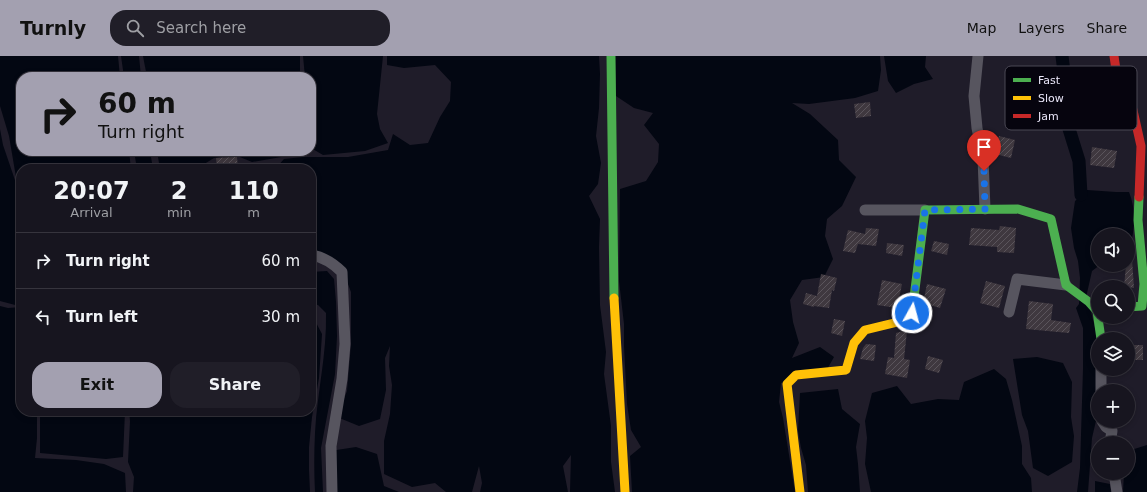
<!DOCTYPE html>
<meta charset="utf-8">
<style>
:root{--surface:#17151f;--page:#201e28;--text:#f1f3f6;--muted:#9e9fa4;--line:#36343d;--accent:#a3a0b0}
body{margin:0;font-family:"DejaVu Sans",sans-serif;background:var(--page);color:var(--text);height:100vh;display:flex;flex-direction:column;font-size:15px;white-space:nowrap}
*{box-sizing:border-box;margin:0}
p{font-size:13px;color:var(--muted)}
.icon{flex:none;width:22px;height:22px;fill:none;stroke:currentColor;stroke-width:2;stroke-linecap:round;stroke-linejoin:round}
.map{position:relative;flex:1;overflow:hidden}
.details{position:absolute;left:16px;top:108px;width:300px;height:252px;display:flex;flex-direction:column;background:var(--surface);border-radius:16px;box-shadow:0 2px 6px #0003,0 0 0 1px var(--line)}
.details>*{flex:none}
.banner{position:absolute;left:16px;top:16px;width:300px;height:84px;border-radius:16px;box-shadow:0 2px 6px #0003,0 0 0 1px var(--line);background:#a3a0b0;color:#111;overflow:hidden}
.tools{position:absolute;left:1091px;top:172px;display:grid;gap:8px}
.tools a{display:grid;place-items:center;width:44px;height:44px;border-radius:50%;background:var(--surface);box-shadow:0 2px 6px #0003,0 0 0 1px var(--line);font-size:20px}
.pin{position:absolute;display:grid;place-items:center;width:34px;height:34px;color:#fff;margin:-41px -17px;border-radius:50% 50% 50% 0;rotate:-45deg;box-shadow:0 0 4px #0007}
.pin .icon{rotate:45deg}
.me{position:absolute;width:44px;margin:-22px;rotate:7deg;stroke-linejoin:round;filter:drop-shadow(0 0 3px #0008)}
.turn{display:flex;align-items:center;gap:14px;height:84px;padding:0 16px;font-size:18px}
.turn .icon{width:52px;height:52px;stroke-width:2.5}
.turn b{display:block;font-size:28px;line-height:34px}
.eta{display:flex;justify-content:space-evenly;align-items:center;height:68px;text-align:center}
.eta b{font-size:24px;font-weight:800;line-height:28px}
.button{display:flex;gap:8px;margin-top:auto;padding:8px 16px}
.button a{flex:1;height:46px;border-radius:16px;background:var(--accent);color:#111;font-size:16px;font-weight:800;line-height:46px;text-align:center}
.button a+a{background:var(--page);color:var(--text)}
ul{padding:0;list-style:none}
li{display:flex;align-items:center;gap:12px;height:56px;padding:0 16px;border-top:1px solid var(--line)}
li div{flex:1}
li b{display:block;font-size:15px}
li em{font-style:normal}
header{display:flex;align-items:center;gap:24px;box-sizing:border-box;height:56px;padding:0 20px;background:var(--accent);color:#111}
header strong{font-size:19px}
nav{display:flex;gap:22px;margin-inline-start:auto;font-size:14px}
.search{width:280px;height:36px;background:var(--page);display:flex;align-items:center;gap:10px;box-sizing:border-box;padding:0 14px;border-radius:16px;color:var(--muted);font-size:15px}
.map>svg:first-child{display:block}
</style>
<header>
<strong>Turnly</strong>
<div class="search"><svg class="icon" aria-label="search" viewBox="0 0 24 24"><circle cx="10" cy="10" r="6"/><path d="M15 15l6 6"/></svg>Search here</div>
<nav><a>Map</a><a>Layers</a><a>Share</a></nav>
</header>
<div class="map">
<svg width="1147" height="436" viewBox="0 0 1147 436">
<defs>
<pattern id="building-hatch" width="6" height="6" patternUnits="userSpaceOnUse"><rect width="6" height="6" fill="#3f383f"/><path d="M-1 1l2-2M0 6l6-6M5 7l2-2" fill="none" stroke="#5b555c"/></pattern>
</defs>
<rect width="100%" height="100%" fill="#1f1c29"/>
<!-- water -->
<g fill="#030712">
<polygon points="0,0 118,0 120,21 21,21 21,95 129,95 131,113 21,113 21,249 19,250 0,245 0,73 3,89 18,133 9,80 0,50"/>
<polygon points="121,0 139,0 141,21 124,21"/>
<polygon points="143,0 300,0 300,21 147,21"/>
<polygon points="303,0 383,0 377,58 380,73 388,87 365,95 323,99 311,92 311,21 305,21"/>
<polygon points="387,0 599,0 600,18 599,52 596,80 601,107 598,128 589,140 600,163 599,191 600,249 606,296 604,318 611,370 611,406 615,436 570,436 571,399 563,410 568,436 480,436 482,427 479,410 472,436 446,436 435,427 412,431 384,418 384,385 390,358 392,329 389,310 390,290 385,302 386,334 380,363 359,370 337,361 347,335 351,288 351,236 345,220 329,205 311,205 311,113 275,113 284,103 303,101 348,101 388,94 393,78 410,89 428,87 440,61 450,45 451,26 435,9 404,12 387,9"/>
<polygon points="615,0 880,0 881,14 878,35 855,42 809,48 792,47 810,58 838,84 839,104 856,121 842,150 827,163 825,180 833,203 824,221 802,224 790,244 793,266 799,287 792,302 820,291 834,301 825,317 781,327 779,346 783,362 795,436 632,436 630,400 641,391 631,374 627,348 624,290 624,268 619,225 620,133 646,125 658,106 659,88 644,69 653,57 634,52 616,40"/>
<polygon points="884,0 926,0 925,11 933,23 914,28 896,37 888,25"/>
<polygon points="134,95 150,95 153,113 137,113"/>
<polygon points="157,95 298,95 287,100 252,106 235,99 214,102 201,110 201,113 160,113"/>
<path d="M1087 134 1116 136H1129C1136 153 1135 173 1130 191L1128 192V179H1098V209H1100L1092 215 1085 246 1090 252 1098 283V356L1092 382 1088 436H1077L1080 412 1083 313V272L1076 252 1079 248 1080 222 1078 205 1074 192 1071 172 1075 145Z"/>
<path d="M327 215 334 223 336 246 337 280 335 318 321 392 323 436H315C314 416 314 397 315 377 317 337 327 298 326 257L318 249 311 248V216Z"/>
<polygon points="0,250 8,252 21,251 21,355 37,355 37,382 35,402 76,404 104,408 125,417 126,436 0,436"/>
<polygon points="311,257 322,278 319,322 312,361 309,391 309,414 310,436 133,436 134,421 128,406 130,365 129,355 311,355"/>
<polygon points="1037,301 1063,307 1072,326 1071,361 1074,380 1072,406 1048,420 1033,412 1028,375 1022,359 1013,303"/>
<polygon points="994,313 1006,323 1012,344 1022,390 1022,408 1031,422 1032,436 871,436 865,408 867,382 865,365 872,337 897,330 911,348 938,343 959,344 964,326"/>
<polygon points="838,333 842,353 860,368 856,391 858,408 860,436 808,436 806,409 801,392 798,375 800,337"/>
<polygon points="40,355 125,355 123,401 106,403 40,397"/>
<polygon points="1147,389 1147,436 1123,436 1124,417 1128,417 1128,395"/>
<polygon points="356,391 377,398 384,430 399,436 331,436 330,395"/>
<polygon points="1095,425 1110,428 1111,436 1095,436"/>
</g>
<g fill="none" stroke-linecap="round" stroke-linejoin="round">
<!-- canal -->
<polyline stroke="#030712" stroke-width="13" points="1062,0 1064,16 1065,60 1079,105 1081,139"/>
</g>
<!-- building -->
<g fill="url(#building-hatch)">
<polygon points="870,46 871,60 856,62 854,48"/>
<polygon points="999,80 1015,84 1011,102 995,98"/>
<polygon points="1092,91 1117,95 1114,112 1090,109"/>
<polygon points="237,101 238,113 217,113 216,102"/>
<polygon points="1000,170 1016,172 1014,197 997,196 997,191 969,189 971,172 999,174"/>
<polygon points="866,172 879,173 876,190 858,188 855,197 843,195 848,174 865,178"/>
<polygon points="934,185 949,188 947,199 931,195"/>
<polygon points="887,187 904,189 902,200 886,197"/>
<polygon points="1128,202 1132,203 1134,232 1124,231 1126,209 1128,209"/>
<polygon points="821,218 837,222 834,235 832,234 829,252 814,250 814,251 803,248 806,237 817,240"/>
<polygon points="882,224 902,228 897,252 877,249"/>
<polygon points="986,225 1005,230 999,252 980,247"/>
<polygon points="927,228 946,233 940,252 923,247"/>
<polygon points="1029,245 1053,248 1051,264 1071,267 1069,277 1026,273"/>
<polygon points="834,263 845,265 842,280 831,277"/>
<polygon points="903,275 907,275 904,303 910,304 907,322 885,318 888,301 894,302 896,277"/>
<polygon points="866,288 876,289 874,305 860,303 863,292"/>
<rect x="1128" y="289" width="15" height="15"/>
<polygon points="928,300 943,304 939,317 925,313"/>
</g>
<g fill="none" stroke-linecap="round" stroke-linejoin="round">
<!-- street -->
<g stroke="#57555f" stroke-width="11">
<polyline points="978,0 974,40 977,72 983,102 985,153"/>
<polyline points="865,154 925,154"/>
<path d="M311 199C324 201 333 207 342 216L345 288 342 323 331 390 332 436"/>
<polyline points="1009,256 1017,223 1066,229"/>
<polyline points="1101,313 1101,335"/>
<polyline points="1102,365 1106,371 1112,375 1110,387"/>
<polyline points="1114,417 1117,436"/>
</g>
<!-- fast -->
<g stroke="#4caf50" stroke-width="9">
<polyline points="611,0 614,242"/>
<polyline points="1128,251 1142,250 1144,228 1138,164 1139,141"/>
<polyline points="898,266 904,265 912,257 925,154 1018,153 1051,163 1066,229 1089,246 1097,255 1101,283"/>
</g>
<!-- slow -->
<g stroke="#ffc107" stroke-width="9">
<polyline points="614,242 625,436"/>
<polyline points="800,436 787,328 796,319 846,314 854,287 865,274 898,266"/>
</g>
<!-- jam -->
<polyline stroke="#c62828" stroke-width="9" points="1114,0 1116,14 1124,23 1130,41 1141,90 1139,141"/>
</g>
<g fill="none" stroke-linecap="round" stroke-linejoin="round">
<!-- route -->
<polyline stroke="#1a73e8" stroke-width="7" stroke-dasharray="0 12.6" points="912,257 925,154 985,153 984,115"/>
</g>
<!-- legend -->
<rect x="1005" y="10" width="132" height="64" rx="6" fill="#06040e" stroke="#4a4854" stroke-width="1"/>
<rect x="1013" y="22" width="18" height="4" fill="#4caf50"/>
<rect x="1013" y="40" width="18" height="4" fill="#ffc107"/>
<rect x="1013" y="58" width="18" height="4" fill="#c62828"/>
<g font-size="11" fill="#eae7f9">
<text x="1038" y="28">Fast</text>
<text x="1038" y="46">Slow</text>
<text x="1038" y="64">Jam</text>
</g>
</svg>
<div class="tools">
<a><svg class="icon" aria-label="sound" viewBox="0 0 24 24"><path d="M4 9h4l5-4v14l-5-4H4zM17 9q2 3 0 6"/></svg></a>
<a><svg class="icon" aria-label="search" viewBox="0 0 24 24"><circle cx="10" cy="10" r="6"/><path d="M15 15l6 6"/></svg></a>
<a><svg class="icon" aria-label="layers" viewBox="0 0 24 24"><path d="M12 4l9 5-9 5-9-5zM3 14l9 5 9-5"/></svg></a>
<a>+</a>
<a>−</a>
</div>
<div class="pin" style="left:984px;top:115px;background:#d93025"><svg class="icon" aria-label="arrive" viewBox="0 0 24 24"><path d="M6 21V4h12l-3 4 3 4H6"/></svg></div>
<svg class="me" style="left:912px;top:257px" viewBox="-20 -20 40 40"><circle r="17" fill="#1a73e8" stroke="#fff" stroke-width="3"/><path d="M0-11L8 9 0 5-8 9z" fill="#fff"/></svg>
<div class="banner">
<div class="turn"><svg class="icon" aria-label="right" viewBox="0 0 24 24"><path d="M7 20v-9h11M14 6l5 5-5 5"/></svg><div><b>60 m</b>Turn right</div></div>
</div>
<section class="details">
<div class="eta">
<div><b>20:07</b><p>Arrival</p></div>
<div><b>2</b><p>min</p></div>
<div><b>110</b><p>m</p></div>
</div>
<ul>
<li><svg class="icon" aria-label="right" viewBox="0 0 24 24"><path d="M7 20v-9h11M14 6l5 5-5 5"/></svg><div><b>Turn right</b></div><em>60 m</em></li>
<li><svg class="icon" aria-label="left" viewBox="0 0 24 24"><path d="M17 20v-9H6M10 6l-5 5 5 5"/></svg><div><b>Turn left</b></div><em>30 m</em></li>
</ul>
<div class="button"><a>Exit</a><a>Share</a></div>
</section>
</div>
